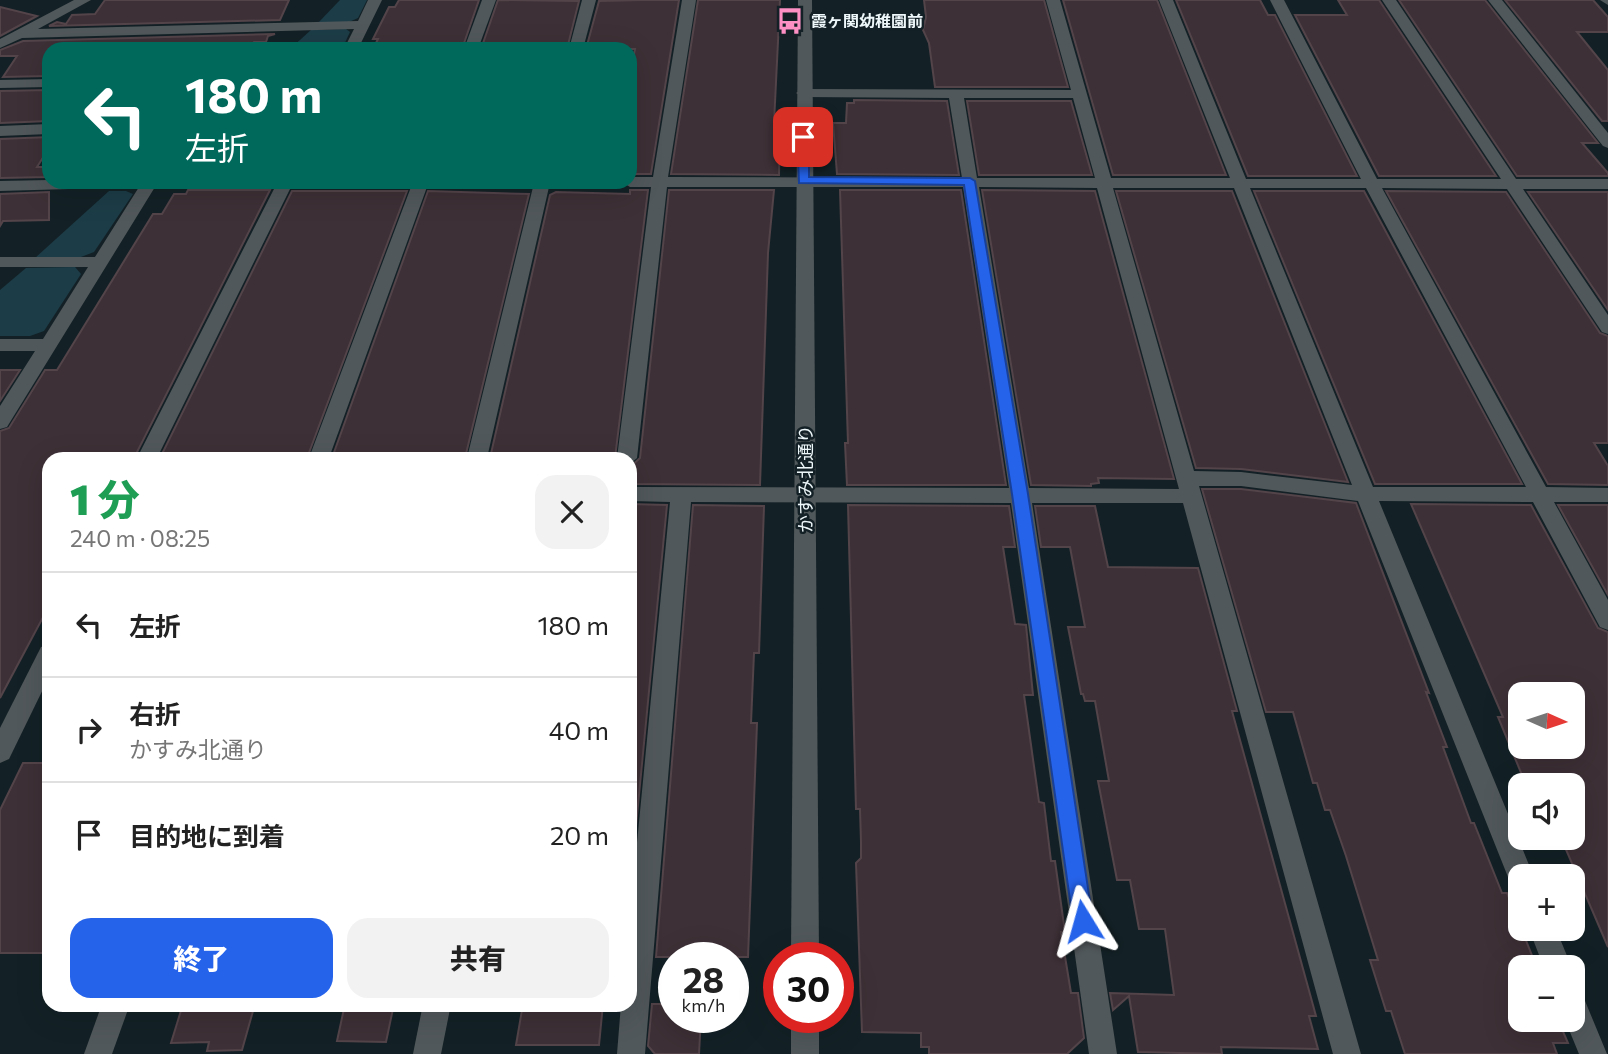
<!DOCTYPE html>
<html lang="ja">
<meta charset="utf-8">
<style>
:root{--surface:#fff;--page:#f2f2f2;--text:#222;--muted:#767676;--line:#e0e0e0;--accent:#2563eb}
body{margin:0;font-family:Commissioner,"Noto Sans JP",sans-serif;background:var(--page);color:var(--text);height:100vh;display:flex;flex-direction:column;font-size:26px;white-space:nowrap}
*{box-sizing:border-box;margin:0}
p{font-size:23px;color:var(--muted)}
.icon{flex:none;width:38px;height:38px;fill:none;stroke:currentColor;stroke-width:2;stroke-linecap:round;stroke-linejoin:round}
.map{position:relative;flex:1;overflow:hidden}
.panel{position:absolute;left:42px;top:452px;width:595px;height:560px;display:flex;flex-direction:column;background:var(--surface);border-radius:21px;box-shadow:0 7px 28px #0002}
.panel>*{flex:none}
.top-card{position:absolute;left:42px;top:42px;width:595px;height:147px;border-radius:21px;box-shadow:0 7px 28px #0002;background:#00695c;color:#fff;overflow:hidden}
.needle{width:46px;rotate:93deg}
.buttons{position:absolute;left:1508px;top:682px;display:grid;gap:14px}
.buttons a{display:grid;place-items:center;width:77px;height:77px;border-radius:14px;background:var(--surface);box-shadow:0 7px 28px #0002;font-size:35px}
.speed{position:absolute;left:658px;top:942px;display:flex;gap:14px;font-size:35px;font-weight:700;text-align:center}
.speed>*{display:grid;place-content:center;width:91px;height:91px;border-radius:50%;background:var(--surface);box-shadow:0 7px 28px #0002;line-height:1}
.speed small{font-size:18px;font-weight:400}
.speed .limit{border:10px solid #d22;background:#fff;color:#111}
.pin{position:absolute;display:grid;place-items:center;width:60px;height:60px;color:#fff;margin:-30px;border-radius:14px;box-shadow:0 4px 10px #0006}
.me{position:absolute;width:77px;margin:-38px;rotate:352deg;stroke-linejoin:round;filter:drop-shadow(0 0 5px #0008)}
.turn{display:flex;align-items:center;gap:24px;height:147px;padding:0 28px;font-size:32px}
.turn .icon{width:91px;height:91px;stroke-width:2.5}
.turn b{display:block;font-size:49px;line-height:60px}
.round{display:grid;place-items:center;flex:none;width:74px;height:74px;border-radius:21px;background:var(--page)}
.summary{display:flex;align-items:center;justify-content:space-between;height:119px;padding:0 28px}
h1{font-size:42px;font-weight:800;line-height:52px;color:#1e9e55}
.primary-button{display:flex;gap:14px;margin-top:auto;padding:14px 28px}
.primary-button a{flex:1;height:80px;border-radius:21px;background:var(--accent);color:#fff;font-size:28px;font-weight:800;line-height:80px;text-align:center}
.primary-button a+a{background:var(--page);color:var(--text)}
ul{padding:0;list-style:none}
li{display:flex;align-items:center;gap:21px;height:105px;padding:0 28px;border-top:2px solid var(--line)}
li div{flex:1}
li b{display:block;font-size:26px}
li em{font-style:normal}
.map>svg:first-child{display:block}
</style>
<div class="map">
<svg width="1608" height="1054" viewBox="0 0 1608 1054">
<rect width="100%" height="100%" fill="#132126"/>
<!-- green -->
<g fill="#1c3c47">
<polygon points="340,0 367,0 358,18 349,22 318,23"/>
<polygon points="346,29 350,32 342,49 290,49 311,30"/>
<polygon points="109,191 126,191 133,194 94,252 81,257 35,258"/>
<polygon points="75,267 81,274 44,331 30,336 0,336 0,290 26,268"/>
</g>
<!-- building -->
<g fill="#3d3036" stroke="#53444a" stroke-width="2" fill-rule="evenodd">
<polygon points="105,0 289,0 280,20 49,26 57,22 66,24 72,15 95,14"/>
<polygon points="399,0 479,0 462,49 373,49 378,39 373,39 389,7 395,7"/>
<polygon points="498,0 579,1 567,49 481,49"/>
<polygon points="642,0 679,0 651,174 630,174 630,73 635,49 586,49 599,1"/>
<polygon points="698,0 780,0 774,123 780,123 779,175 671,174"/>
<polygon points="924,0 1044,0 1068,87 935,87 929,43 923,30 926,17"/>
<polygon points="1063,0 1157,0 1226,175 1113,175"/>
<polygon points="1176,0 1260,0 1268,15 1275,15 1357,176 1248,176"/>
<polygon points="1338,0 1379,0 1496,176 1379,176 1295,15 1347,15"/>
<polygon points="1399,0 1485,0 1598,143 1582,143 1608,173 1608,176 1517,176"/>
<polygon points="1505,0 1593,0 1608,17 1608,32 1577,32 1608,70 1608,121 1602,121"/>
<polygon points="0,7 37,16 0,36"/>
<polygon points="275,34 268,36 266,42 254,42 251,48 49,49 49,76 3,77 17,56 0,56 0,50 23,41"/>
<polygon points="49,90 49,121 0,123 0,91"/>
<polygon points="854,100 947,101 959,175 837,174 833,123 846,123 847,103 854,103"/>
<polygon points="967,101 1071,101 1092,175 979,175"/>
<polygon points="49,137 49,148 37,167 49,167 49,177 0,178 0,139"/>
<polygon points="188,190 270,190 134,458 49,458 49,606 0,698 0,431 9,428 45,370 57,370 153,214 162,214 174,194 186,194"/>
<polygon points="630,190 648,190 615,458 490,458 550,195 556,192 630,194"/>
<polygon points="669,190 774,190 768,253 760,485 630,484 630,467 640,458"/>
<polygon points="840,190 961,190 1006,485 847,485 845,443 848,443"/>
<polygon points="982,190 1095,191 1174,479 1098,478 1099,483 1091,484 1091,486 1031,485"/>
<polygon points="292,191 407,191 307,458 160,458"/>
<polygon points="428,191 529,194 465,458 332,458"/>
<polygon points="1116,191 1232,191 1348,482 1241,469 1196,468"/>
<polygon points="1254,191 1364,191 1522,484 1375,484"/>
<polygon points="1386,191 1506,192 1600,333 1608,336 1608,443 1594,443 1608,466 1608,485 1548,484"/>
<polygon points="49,192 49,220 3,221 0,226 0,194"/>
<polygon points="1528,192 1608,192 1608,310"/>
<polygon points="0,370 20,370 0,401"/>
<polygon points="1202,489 1241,489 1356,503 1429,693 1426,692 1447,747 1443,747 1471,823 1474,823 1502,893 1507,893 1537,968 1521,968 1521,1020 1558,1020 1568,1043 1553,1043 1557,1054 1405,1054 1391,1011 1386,1011 1370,960 1378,960 1346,856 1330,810 1325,810 1317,783 1313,783 1293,712 1266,712"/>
<polygon points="630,504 667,505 630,888"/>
<path d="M1411 504 1531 505 1598 628 1608 632V947L1561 838H1573V786H1538L1536 781 1524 780 1498 717H1503ZM1521 695H1573V747H1521Z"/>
<polygon points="693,505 764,506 759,653 754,653 751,723 757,723 748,957 656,957"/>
<polygon points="848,505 1009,506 1015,547 1003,547 1015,624 1026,625 1033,695 1024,695 1039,802 1044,803 1051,861 1055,861 1065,932 1061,932 1071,993 1078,993 1084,1038 1067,1054 929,1054 929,1047 921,1047 921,1033 862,1032 856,863 861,858 861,842 860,809 856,809"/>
<polygon points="1558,505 1608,505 1608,595"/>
<polygon points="1035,506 1095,506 1108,567 1198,568 1237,711 1232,711 1316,1016 1309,1016 1318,1049 1221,1047 1222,1054 1138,1052 1129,996 1113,1010 1110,993 1174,995 1165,929 1139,929 1130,880 1117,880 1098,781 1109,781 1095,701 1085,701 1083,694 1081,694 1068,627 1085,627 1070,547 1041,547"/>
<polygon points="23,763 49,763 49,953 0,953 0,810"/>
<polygon points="183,1004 255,1004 242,1050 207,1051 209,1042 171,1043"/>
<polygon points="345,1004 394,1004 386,1042 337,1041"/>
<polygon points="523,1004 603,1004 599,1045 516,1045"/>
<polygon points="652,1004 674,1004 674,1017 701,1017 699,1054 655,1054 648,1046"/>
</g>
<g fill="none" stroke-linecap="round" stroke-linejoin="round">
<!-- minor -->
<g fill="#51585b" fill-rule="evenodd">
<polygon points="74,0 91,0 38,29 358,21 368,0 382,0 358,49 344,49 354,29 22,38 0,48 0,39"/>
<polygon points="482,0 496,0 478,49 464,49"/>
<polygon points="582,0 596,0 583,49 569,49"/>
<path d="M682 0H696L668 177 962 178 949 98 803 97 796 93 803 89 1071 90 1046 0H1060L1111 178H1230L1159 0H1173L1246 179H1361L1270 0H1284L1377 179H1501L1382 0H1396L1516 179H1608V189H1523L1608 315V334L1602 332 1507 189 1382 188 1546 487 1608 488V502H1554L1608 600V630L1600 627 1533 502 1379 501 1534 877H1521V889L1512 886 1508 877 1358 501 1241 486H1199L1361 1054H1333L1183 503H1032L1117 1054H1089L1011 503 691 502 645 1054H617L621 1004H630V915L670 502 630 501V487L1009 488 963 187H667L637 458 630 464V458H617L651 187H630L622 182H630V177H653ZM964 98H1073L1095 178H977ZM979 187 1097 188 1179 489 1029 488ZM1113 188H1234L1352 485 1241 472 1194 471ZM1250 188H1366L1526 487H1373Z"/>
<polygon points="1488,0 1502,0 1608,133 1608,148 1603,146"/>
<polygon points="1600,0 1608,0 1608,5"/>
<polygon points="49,79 49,87 0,88 0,80"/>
<polygon points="49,124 49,134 0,136 0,126"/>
<polygon points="49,180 49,182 591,182 583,187 549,187 487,458 467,458 533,187 427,187 329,458 309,458 411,187 291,187 157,458 137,458 275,187 155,187 7,427 0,429 0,406 35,351 0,351 0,339 43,339 88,267 0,267 0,257 95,257 139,187 0,191 0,181"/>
<polygon points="49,645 49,677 9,759 0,763 0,728 41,647"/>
<polygon points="1529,929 1556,929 1572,968 1544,968"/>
<polygon points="1573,992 1583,996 1607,1054 1579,1054 1565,1020 1573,1020"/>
<polygon points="102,1004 130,1004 112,1054 84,1054"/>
<polygon points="423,1004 451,1004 441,1054 413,1054"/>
</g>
<!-- tertiary -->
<g fill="#51585b" fill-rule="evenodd">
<polygon points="798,0 812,0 819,957 791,957"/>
<rect x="791" y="1017" width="28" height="37"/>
</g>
</g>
<!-- route -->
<polygon fill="#2563eb" stroke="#184099" stroke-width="2" points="803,134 809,137 809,177 970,178 975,181 1028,494 1093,921 1090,928 1083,930 1076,928 1073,921 1012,494 964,185 799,183 797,137"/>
<!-- icons -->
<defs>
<symbol id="bus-bare" viewBox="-9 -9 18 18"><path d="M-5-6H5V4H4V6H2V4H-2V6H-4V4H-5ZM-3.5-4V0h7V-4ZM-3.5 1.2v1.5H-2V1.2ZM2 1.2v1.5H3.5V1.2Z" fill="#fc8fc3" stroke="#132126" stroke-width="2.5" paint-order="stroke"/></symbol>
</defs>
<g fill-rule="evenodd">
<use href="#bus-bare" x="771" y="2" width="38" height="38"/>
</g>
<g text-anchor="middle" stroke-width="5" stroke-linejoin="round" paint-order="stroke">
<!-- far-poi labels -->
<g font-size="16" font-weight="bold" fill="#eef7fa" stroke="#132126" text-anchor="start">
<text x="811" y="27">霞ヶ関幼稚園前</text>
</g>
<!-- street labels -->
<g font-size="18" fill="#eef7fa" stroke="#132126">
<text transform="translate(806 479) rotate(-90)" y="6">かすみ北通り</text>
</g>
</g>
</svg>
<div class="buttons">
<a><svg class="needle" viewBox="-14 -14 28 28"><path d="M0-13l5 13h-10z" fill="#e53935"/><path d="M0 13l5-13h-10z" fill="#767676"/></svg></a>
<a><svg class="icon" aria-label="sound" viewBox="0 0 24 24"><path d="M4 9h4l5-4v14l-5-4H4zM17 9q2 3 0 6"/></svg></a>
<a>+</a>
<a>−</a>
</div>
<div class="speed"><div>28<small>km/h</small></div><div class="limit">30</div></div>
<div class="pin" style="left:803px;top:137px;background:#d93025"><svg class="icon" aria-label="arrive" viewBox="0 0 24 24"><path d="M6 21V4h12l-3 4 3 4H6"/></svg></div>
<svg class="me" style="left:1083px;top:921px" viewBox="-20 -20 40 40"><path d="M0-17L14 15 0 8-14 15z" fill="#2563eb" stroke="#fff" stroke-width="4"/></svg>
<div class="top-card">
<div class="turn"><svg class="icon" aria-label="left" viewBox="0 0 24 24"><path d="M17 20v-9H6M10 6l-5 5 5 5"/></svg><div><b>180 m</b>左折</div></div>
</div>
<section class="panel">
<div class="summary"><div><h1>1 分</h1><p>240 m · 08:25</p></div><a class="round"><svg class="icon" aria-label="close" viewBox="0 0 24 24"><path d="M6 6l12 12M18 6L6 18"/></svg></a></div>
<ul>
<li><svg class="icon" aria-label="left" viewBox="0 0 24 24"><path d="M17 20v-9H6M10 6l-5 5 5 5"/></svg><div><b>左折</b></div><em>180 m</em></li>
<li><svg class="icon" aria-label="right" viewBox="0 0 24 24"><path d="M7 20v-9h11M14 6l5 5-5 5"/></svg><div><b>右折</b><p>かすみ北通り</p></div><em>40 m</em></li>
<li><svg class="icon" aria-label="arrive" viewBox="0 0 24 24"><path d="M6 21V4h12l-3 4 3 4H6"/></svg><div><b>目的地に到着</b></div><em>20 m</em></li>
</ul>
<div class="primary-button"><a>終了</a><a>共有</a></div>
</section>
</div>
